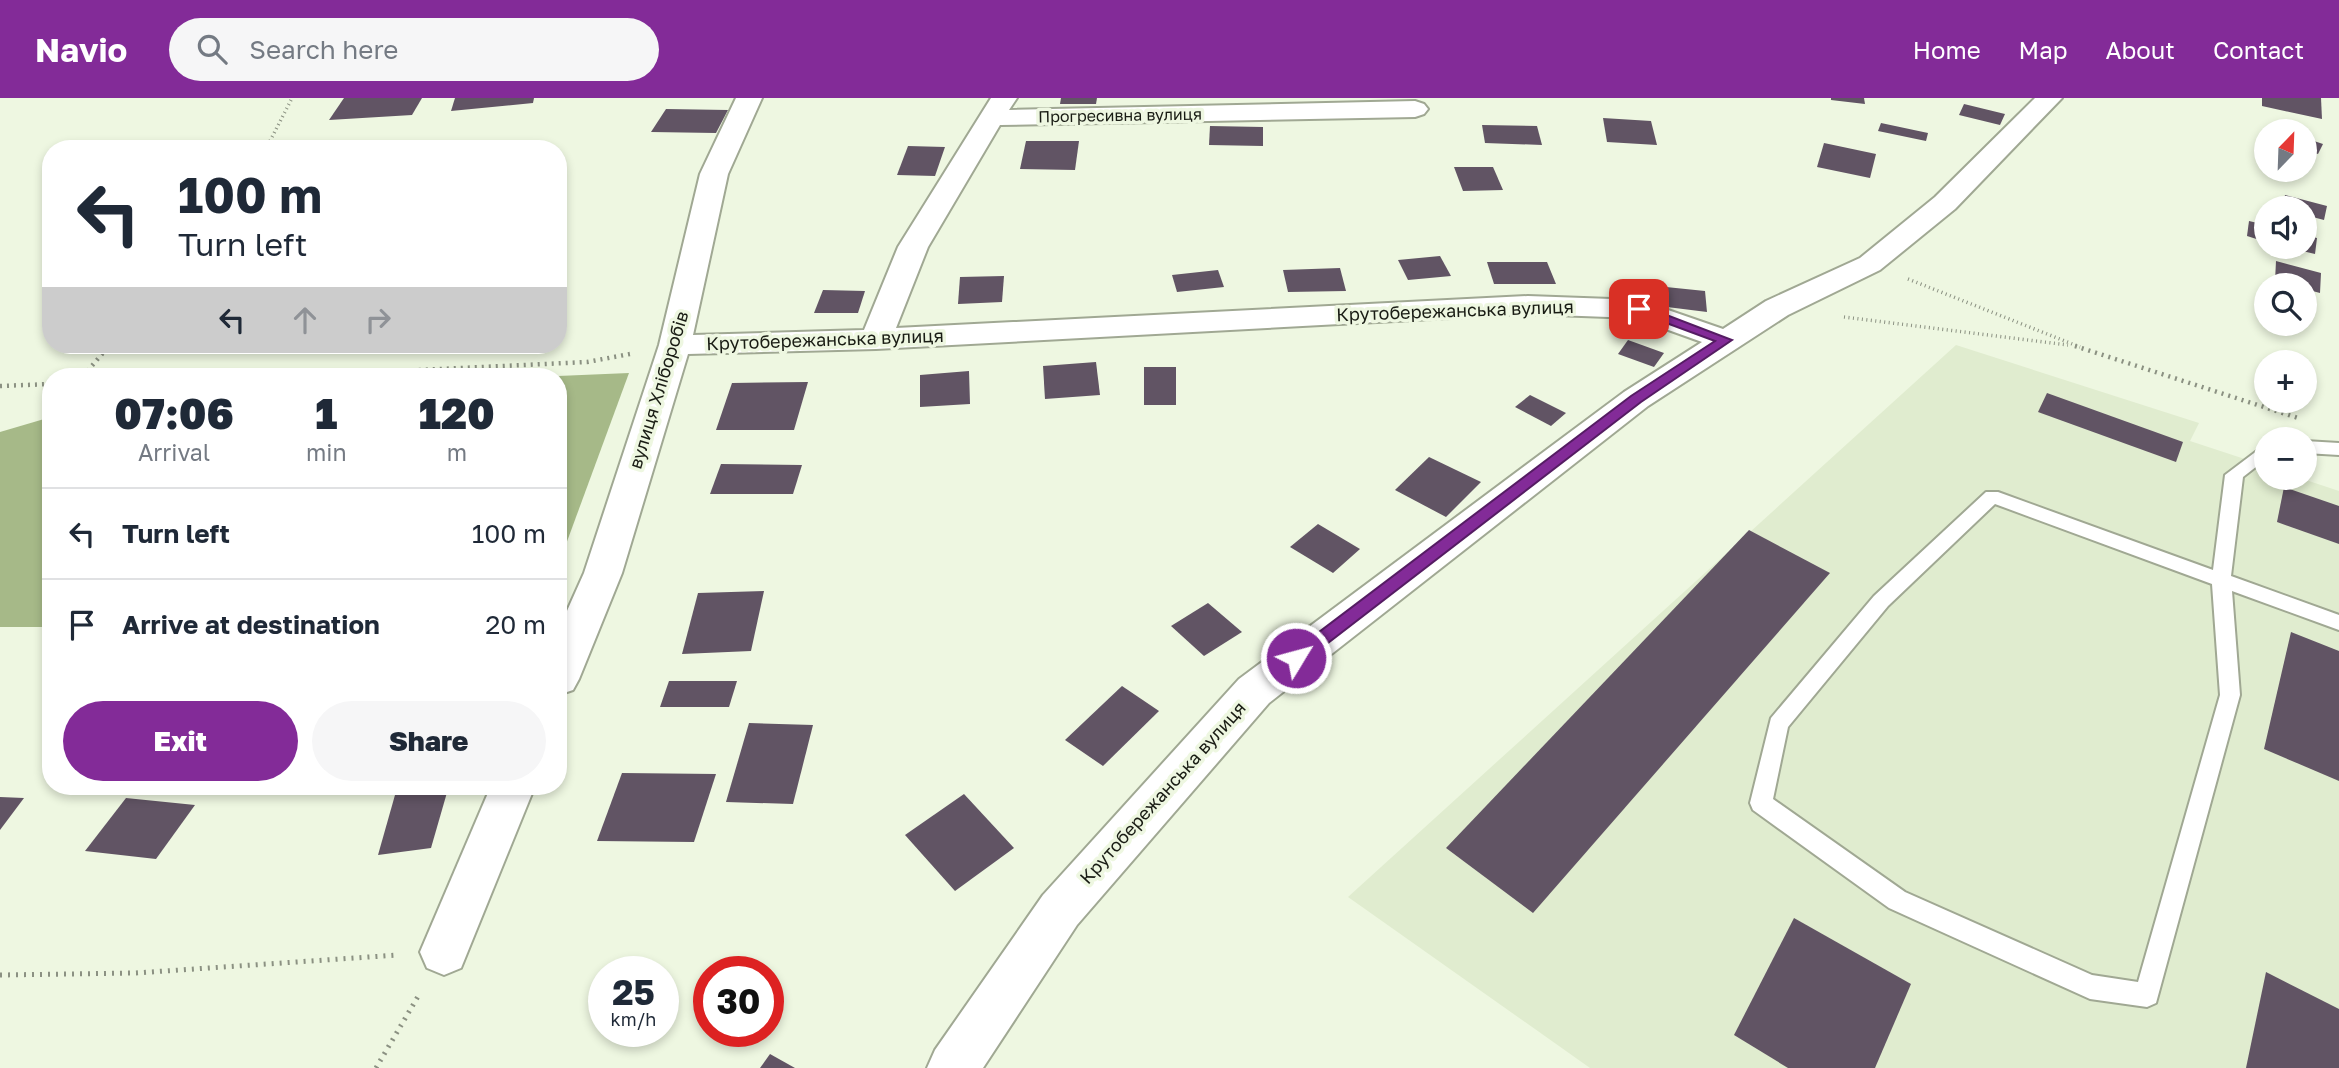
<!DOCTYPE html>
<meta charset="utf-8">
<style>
:root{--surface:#fff;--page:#f6f6f7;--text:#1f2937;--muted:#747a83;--line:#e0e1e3;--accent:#832b98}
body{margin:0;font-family:"Golos Text",sans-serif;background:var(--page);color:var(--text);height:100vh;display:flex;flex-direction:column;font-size:26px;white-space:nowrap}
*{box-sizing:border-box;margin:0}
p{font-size:23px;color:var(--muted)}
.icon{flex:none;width:38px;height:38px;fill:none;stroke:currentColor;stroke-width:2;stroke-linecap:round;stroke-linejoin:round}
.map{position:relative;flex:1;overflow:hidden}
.drawer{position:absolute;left:42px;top:270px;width:525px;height:427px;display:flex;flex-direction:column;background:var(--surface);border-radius:28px;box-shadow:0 4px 10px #0003}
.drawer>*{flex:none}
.top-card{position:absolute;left:42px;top:42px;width:525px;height:214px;border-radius:28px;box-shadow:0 4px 10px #0003;background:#fff;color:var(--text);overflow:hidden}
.needle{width:46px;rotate:23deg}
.fabs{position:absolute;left:2254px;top:21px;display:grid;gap:14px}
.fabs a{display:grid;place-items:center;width:63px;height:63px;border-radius:50%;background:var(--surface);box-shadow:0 4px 10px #0003;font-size:35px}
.speed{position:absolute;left:588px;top:858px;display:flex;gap:14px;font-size:35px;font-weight:700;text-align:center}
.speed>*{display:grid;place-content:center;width:91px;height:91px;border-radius:50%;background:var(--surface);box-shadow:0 4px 10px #0003;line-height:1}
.speed small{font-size:18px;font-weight:400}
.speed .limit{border:10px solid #d22;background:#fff;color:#111}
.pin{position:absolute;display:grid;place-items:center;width:60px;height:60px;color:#fff;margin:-30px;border-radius:14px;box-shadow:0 4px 10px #0006}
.me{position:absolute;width:77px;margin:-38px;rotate:53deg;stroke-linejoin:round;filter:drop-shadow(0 0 5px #0008)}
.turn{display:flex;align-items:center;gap:24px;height:147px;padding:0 21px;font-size:32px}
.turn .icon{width:91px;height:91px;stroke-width:2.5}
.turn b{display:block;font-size:49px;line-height:60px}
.lanes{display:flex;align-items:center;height:66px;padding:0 21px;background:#0003;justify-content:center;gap:35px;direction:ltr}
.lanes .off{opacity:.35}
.eta{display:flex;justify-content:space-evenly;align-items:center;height:119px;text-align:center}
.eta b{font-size:42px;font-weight:800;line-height:49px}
.cta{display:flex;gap:14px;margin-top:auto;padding:14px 21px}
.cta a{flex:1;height:80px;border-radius:42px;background:var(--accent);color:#fff;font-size:28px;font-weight:800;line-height:80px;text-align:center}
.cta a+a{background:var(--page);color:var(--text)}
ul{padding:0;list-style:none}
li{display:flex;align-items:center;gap:21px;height:91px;padding:0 21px;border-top:2px solid var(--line)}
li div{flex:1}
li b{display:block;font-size:26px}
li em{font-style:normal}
header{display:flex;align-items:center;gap:42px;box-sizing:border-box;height:98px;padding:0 35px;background:var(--accent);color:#fff}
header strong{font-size:33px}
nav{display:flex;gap:38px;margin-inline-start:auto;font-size:24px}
.search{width:490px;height:63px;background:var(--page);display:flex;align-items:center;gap:18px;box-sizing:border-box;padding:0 24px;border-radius:38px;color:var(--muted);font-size:26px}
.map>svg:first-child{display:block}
</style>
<header>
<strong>Navio</strong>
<div class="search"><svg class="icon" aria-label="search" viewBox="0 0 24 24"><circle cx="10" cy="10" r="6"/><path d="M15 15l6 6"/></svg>Search here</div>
<nav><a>Home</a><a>Map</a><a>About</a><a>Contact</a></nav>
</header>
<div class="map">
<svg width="2339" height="970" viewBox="0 0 2339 970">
<rect width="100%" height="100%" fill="#eef7e1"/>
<!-- built -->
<polygon fill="#e0eccf" points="1956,247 2199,325 2190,343 2266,368 2266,380 2300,380 2339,393 2339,970 1590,970 1348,799"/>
<!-- forest -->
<g fill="#a6b988">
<polygon points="629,275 558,468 558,278"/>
<polygon points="51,319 51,529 0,529 0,334"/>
</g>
<!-- building -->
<g fill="#615464">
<polygon points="344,0 422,0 412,17 329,22"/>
<polygon points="455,0 534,0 533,5 451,13"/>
<polygon points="1061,0 1097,0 1096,6 1060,6"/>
<polygon points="1831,0 1864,0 1865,6 1831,2"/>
<polygon points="2262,0 2321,0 2322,21 2262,8"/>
<polygon points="1964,6 2005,16 2000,27 1959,17"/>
<polygon points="666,11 728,12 716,35 651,34"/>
<polygon points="1603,20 1651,23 1657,47 1607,44"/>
<polygon points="1881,25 1928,35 1926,43 1878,33"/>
<polygon points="1482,27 1537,28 1542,47 1485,45"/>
<polygon points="1210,28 1263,29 1263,48 1209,47"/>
<polygon points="2305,40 2323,46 2318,56 2305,52"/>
<polygon points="1026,43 1079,43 1075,72 1020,71"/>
<polygon points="1824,45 1876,56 1870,80 1817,69"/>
<polygon points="908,48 945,49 935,78 897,77"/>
<polygon points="1454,69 1493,69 1503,92 1463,93"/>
<polygon points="2285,97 2327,108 2324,122 2305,117 2305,110 2282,110"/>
<polygon points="2249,123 2266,127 2266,144 2247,138"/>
<polygon points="2305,137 2317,140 2315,156 2290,150 2305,149"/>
<polygon points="1440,158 1451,178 1408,182 1398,162"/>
<polygon points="2276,163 2321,175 2320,195 2305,191 2305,187 2275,183"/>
<polygon points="1487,164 1547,164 1556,186 1494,186"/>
<polygon points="1340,170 1346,193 1288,194 1283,172"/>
<polygon points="1218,172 1224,189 1177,194 1172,177"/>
<polygon points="1004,178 1002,204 958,206 960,179"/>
<polygon points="1666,189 1705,193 1707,214 1667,209"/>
<polygon points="823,192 865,193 858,215 814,215"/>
<polygon points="1628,242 1664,255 1654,269 1618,256"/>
<polygon points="270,247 326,247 326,249 267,253"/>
<polygon points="1096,264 1100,297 1045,301 1043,268"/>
<rect x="1144" y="269" width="32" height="38"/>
<polygon points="969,273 970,306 920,309 920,277"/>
<polygon points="808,284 794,332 716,332 732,285"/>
<polygon points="2047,295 2183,344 2176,364 2038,314"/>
<polygon points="1530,297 1566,315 1551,328 1515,309"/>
<polygon points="1429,359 1481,384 1446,419 1395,392"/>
<polygon points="721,366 802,367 793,396 710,396"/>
<polygon points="2284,389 2339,408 2339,446 2277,424"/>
<polygon points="1318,426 1360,451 1333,475 1290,449"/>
<polygon points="1749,432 1830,475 1533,815 1446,750"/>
<polygon points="764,493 751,553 682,556 698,495"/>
<polygon points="1208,505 1242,534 1204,558 1171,528"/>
<polygon points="2291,534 2339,553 2339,683 2264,651"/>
<polygon points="669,583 737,583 729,609 660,609"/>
<polygon points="1122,588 1159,613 1103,668 1065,642"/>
<polygon points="749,625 813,627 793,706 726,704"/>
<polygon points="622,675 716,676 694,744 597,743"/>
<polygon points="448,691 431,750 378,757 395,697"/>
<polygon points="964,696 1014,750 955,793 905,737"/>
<polygon points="0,699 24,700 0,732"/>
<polygon points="126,700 195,707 156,761 85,753"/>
<polygon points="1794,820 1911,886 1875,970 1788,970 1734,937"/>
<polygon points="2266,874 2339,911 2339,970 2246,970"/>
<polygon points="770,956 795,970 760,970"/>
</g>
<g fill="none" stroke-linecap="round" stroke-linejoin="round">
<defs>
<g id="lane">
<polygon points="2305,343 2339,345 2339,357 2305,355"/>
<path d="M2266 346V361L2243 379 2231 478 2339 517V532L2232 493 2240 597 2156 905 2147 909 2090 901 1889 810 1753 712 1750 705 1771 620 1874 498 1986 394H1998L2213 472 2225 377ZM1995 406 2212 486 2220 597 2138 884 2092 877 1905 794 1773 701 1788 629 1888 508Z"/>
</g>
<g id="street">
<polygon points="736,0 762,0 728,76 693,237 864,232 898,149 991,0 1017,0 1009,12 1415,3 1424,6 1428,11 1424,16 1415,19 1000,27 928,149 896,230 1528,198 1639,202 1723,231 1766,203 1860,160 1935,99 2035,0 2062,0 1955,111 1880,172 1788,217 1648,308 1269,605 1077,827 983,970 927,970 935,952 1043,797 1239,581 1624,294 1702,244 1635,220 1528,216 876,251 688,256 622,475 579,581 573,592 558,597 558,533 584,475 659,247 700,76"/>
<polygon points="491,688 535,688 461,870 444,877 427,870 420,854"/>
</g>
</defs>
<!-- lane casing -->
<use href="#lane" stroke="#a0a893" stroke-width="4"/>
<!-- street casing -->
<use href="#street" stroke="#a0a893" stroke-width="4"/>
<!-- path-far2 -->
<g stroke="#8b9182" stroke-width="3.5" stroke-dasharray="1 3.5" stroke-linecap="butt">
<polyline points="266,51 292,0"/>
<polyline points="1908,181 2080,249"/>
<polyline points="1844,219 2068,247"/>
<polyline points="107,249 109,247"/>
</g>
<!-- path-far1 -->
<g stroke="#8b9182" stroke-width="4.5" stroke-dasharray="2 5" stroke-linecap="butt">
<polyline points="2075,248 2298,320"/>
<polyline points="83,278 109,248"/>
<polyline points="293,278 587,264 630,256"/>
<polyline points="0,288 51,286"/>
</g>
<!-- path -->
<g stroke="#8b9182" stroke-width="5" stroke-dasharray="2 6" stroke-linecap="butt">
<polyline points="0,877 136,875 398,857"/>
<polyline points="376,970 420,895"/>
</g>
<!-- lane -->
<use href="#lane" fill="#fff" fill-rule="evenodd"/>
<!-- street -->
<use href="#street" fill="#fff" fill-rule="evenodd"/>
</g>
<!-- route -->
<polygon fill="#832b98" stroke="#551c63" stroke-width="2" points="1634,208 1643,208 1732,242 1641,304 1302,565 1290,565 1288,560 1290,556 1631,298 1715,243 1634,213"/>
<g text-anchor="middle" stroke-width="7" stroke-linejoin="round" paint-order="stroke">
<!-- far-street labels -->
<g font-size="16" fill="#191c14" stroke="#eef7e1">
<text transform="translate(1120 17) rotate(-1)" y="6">Прогресивна вулиця</text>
</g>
<!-- street labels -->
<g font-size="18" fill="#191c14" stroke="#eef7e1">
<text transform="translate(1455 213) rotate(-2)" y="6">Крутобережанська вулиця</text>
<text transform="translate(825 242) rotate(-2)" y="6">Крутобережанська вулиця</text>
<text transform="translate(659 292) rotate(-73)" y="6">вулиця Хліборобів</text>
<text transform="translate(1163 695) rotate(-48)" y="6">Крутобережанська вулиця</text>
</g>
</g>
</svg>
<div class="fabs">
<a><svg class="needle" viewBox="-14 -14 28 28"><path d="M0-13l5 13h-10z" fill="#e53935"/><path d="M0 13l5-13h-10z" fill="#747a83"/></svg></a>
<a><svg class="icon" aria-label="sound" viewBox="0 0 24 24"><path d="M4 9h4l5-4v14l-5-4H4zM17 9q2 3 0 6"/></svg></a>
<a><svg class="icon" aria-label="search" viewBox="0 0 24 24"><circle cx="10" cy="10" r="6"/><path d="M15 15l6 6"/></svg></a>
<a>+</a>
<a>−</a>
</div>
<div class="speed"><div>25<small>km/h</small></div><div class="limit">30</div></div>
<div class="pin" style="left:1639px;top:211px;background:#d93025"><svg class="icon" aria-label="arrive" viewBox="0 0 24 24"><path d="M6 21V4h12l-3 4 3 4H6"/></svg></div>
<svg class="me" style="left:1296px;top:560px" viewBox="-20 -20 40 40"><circle r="17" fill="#832b98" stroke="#fff" stroke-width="3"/><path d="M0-11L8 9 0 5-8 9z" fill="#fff"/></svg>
<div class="top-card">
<div class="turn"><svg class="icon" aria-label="left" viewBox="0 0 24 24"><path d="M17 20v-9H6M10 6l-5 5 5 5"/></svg><div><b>100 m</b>Turn left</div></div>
<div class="lanes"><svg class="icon" aria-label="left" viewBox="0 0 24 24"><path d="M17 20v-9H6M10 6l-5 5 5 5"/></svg><svg class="icon off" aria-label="ahead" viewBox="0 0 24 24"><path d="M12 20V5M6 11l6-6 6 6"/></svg><svg class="icon off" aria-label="right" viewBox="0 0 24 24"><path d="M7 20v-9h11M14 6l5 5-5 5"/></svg></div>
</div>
<section class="drawer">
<div class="eta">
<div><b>07:06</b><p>Arrival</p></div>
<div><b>1</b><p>min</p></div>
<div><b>120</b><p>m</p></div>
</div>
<ul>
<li><svg class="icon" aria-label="left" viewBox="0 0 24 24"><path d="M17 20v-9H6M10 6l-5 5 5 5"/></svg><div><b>Turn left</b></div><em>100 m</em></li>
<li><svg class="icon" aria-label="arrive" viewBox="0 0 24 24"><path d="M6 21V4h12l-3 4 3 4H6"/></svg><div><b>Arrive at destination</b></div><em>20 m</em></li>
</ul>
<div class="cta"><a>Exit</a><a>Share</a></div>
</section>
</div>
